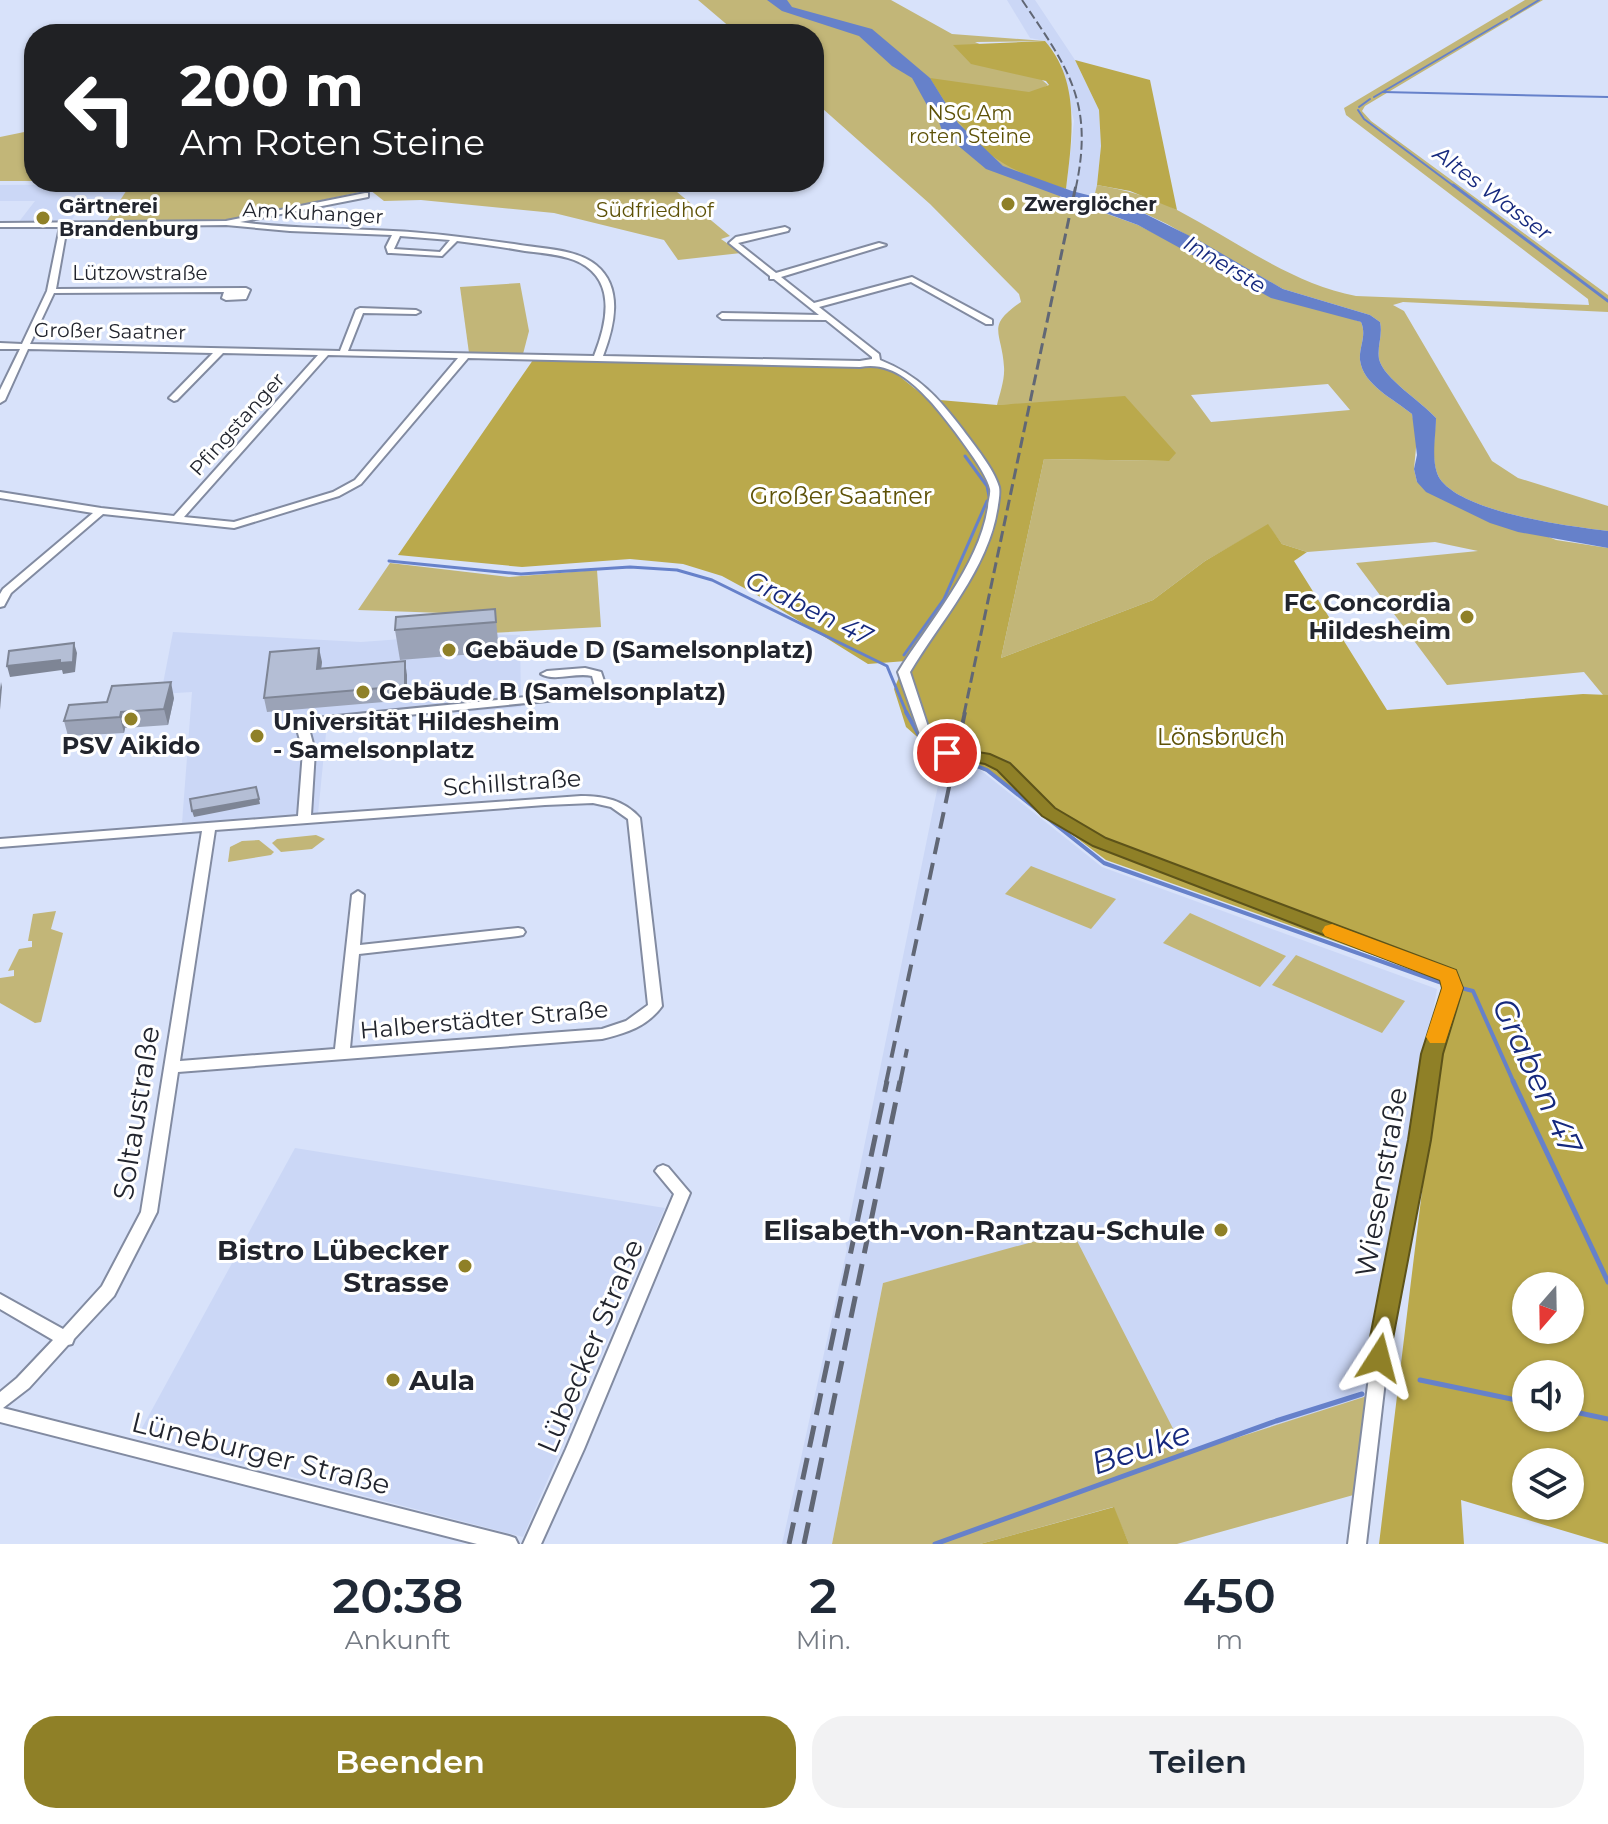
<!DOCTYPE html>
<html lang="de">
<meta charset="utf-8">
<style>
:root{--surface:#fff;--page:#f2f2f3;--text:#1f2937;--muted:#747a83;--accent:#8f8027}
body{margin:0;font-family:Montserrat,sans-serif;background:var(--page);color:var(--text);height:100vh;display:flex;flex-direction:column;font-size:30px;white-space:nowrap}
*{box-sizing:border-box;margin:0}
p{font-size:26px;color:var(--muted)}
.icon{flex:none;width:44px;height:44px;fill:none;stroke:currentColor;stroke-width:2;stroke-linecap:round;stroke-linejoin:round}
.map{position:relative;height:1544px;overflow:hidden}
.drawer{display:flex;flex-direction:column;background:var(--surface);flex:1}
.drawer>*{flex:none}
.top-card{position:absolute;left:24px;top:24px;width:800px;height:168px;border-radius:32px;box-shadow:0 2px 6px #0004;background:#202124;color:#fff;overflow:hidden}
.needle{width:52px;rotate:200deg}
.fabs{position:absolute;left:1512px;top:1272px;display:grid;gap:16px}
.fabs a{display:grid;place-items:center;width:72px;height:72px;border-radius:50%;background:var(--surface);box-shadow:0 2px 6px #0004;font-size:40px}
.pin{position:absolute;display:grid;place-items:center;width:68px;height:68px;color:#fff;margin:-34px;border:4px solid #fff;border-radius:50%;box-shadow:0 2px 8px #0007}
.me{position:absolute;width:88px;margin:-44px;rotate:9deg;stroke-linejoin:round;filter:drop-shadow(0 0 6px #0008)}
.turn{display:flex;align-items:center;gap:28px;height:168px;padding:0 24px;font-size:36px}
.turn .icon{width:104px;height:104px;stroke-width:2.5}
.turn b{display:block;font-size:56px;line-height:68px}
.eta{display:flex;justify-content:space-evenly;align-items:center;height:136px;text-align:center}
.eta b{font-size:48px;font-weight:600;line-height:56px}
.cta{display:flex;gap:16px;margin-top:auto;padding:16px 24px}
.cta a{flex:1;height:92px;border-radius:32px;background:var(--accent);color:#fff;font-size:32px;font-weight:600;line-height:92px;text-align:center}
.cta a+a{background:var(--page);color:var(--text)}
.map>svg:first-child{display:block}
</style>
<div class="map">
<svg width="1608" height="1544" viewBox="0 0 1608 1544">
<rect width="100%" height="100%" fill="#d8e2fa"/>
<!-- built -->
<g fill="#cbd7f6">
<polygon points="1007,0 1035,0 1075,60 1099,110 1101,146 1097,185 1044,459 974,765 1102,867 1437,989 1367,1396 1186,1455 1071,1232 883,1283 832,1544 782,1544 847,1249 845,1240 943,761 1066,189 1074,121 1059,57 1045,41 1030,38"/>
<polygon points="131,184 121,199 86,200 70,222 18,223 35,201 0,201 0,185"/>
<polygon points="173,632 361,642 470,634 520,635 521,707 327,723 318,814 182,823 192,692 161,694"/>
<polygon points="295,1148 665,1208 523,1537 137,1437"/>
</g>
<!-- green -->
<g fill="#c2b678" fill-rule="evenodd">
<path d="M698 0H891L952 34 1045 41 975 42 1040 71 1042 80 1048 85 1043 88 1065 181 1060 197 1138 225 1193 253 1234 278 1361 322C1367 336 1359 346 1360 360 1363 385 1394 399 1412 414L1417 437 1414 469 1417 482 1556 540 1608 548V695H1603L1584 672 1447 685 1356 563 1478 551 1435 542 1307 552 1282 544 1268 525 1205 561 1153 600 1001 658 1044 459 1168 461 1026 404 997 405C1000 393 1005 379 1004 367 1002 331 985 327 1021 302L1019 294 930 204 814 101V34H738ZM1328 384 1350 410 1211 422 1191 395Z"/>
<path d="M1525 0H1543L1365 106 1362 111 1371 121 1608 295V312L1403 302 1393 305 1404 311 1492 461 1518 478 1608 506V531C1569 526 1464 513 1440 479 1430 463 1435 436 1436 418 1422 402 1383 378 1379 359 1377 346 1383 335 1380 322L1370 315 1283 289 1167 224 1127 205 1094 197 1097 185C1126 190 1153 197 1179 211 1236 241 1292 284 1356 296L1589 305 1588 299 1346 115 1344 108Z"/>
<polygon points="34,130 34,181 0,181 0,137"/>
<polygon points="132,182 665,182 730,236 721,239 741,253 678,260 664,240 554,213 421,200 384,201 370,190 228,220 106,222"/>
<polygon points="520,283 529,331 523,354 469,353 460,287"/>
<polygon points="390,563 509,577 597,570 601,627 472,634 472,614 358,610"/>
<polygon points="316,835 325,839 312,849 281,852 272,843 277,839"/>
<polygon points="259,840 274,852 271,855 228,862 230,847 242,841"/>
<polygon points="1031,866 1116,899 1091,929 1005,894"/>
<polygon points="56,911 51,929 63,933 41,1022 35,1023 0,1003 0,978 14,976 14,970 8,971 19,949 32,947 32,941 28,941 33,914"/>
<polygon points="1190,913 1286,956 1260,987 1163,943"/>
<polygon points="1296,955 1405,1001 1382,1033 1272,985"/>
<polygon points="1072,1231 1186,1454 1367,1396 1357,1494 1177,1544 1129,1544 1113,1507 980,1544 832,1544 883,1283"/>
</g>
<!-- forest -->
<g fill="#baa94c" fill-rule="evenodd">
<path d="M1045 41C1081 82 1072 139 1066 189 989 165 972 146 930 78L1029 92 1049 85 1046 81 971 64 953 45Z"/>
<polygon points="1075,60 1150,80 1177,210 1130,191 1097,185 1101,146 1099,110"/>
<path d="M533 360 889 368 928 399 997 405 1125 396 1176 453 1169 461 1044 459 1001 658 1153 600 1205 561 1268 524 1282 544 1307 552 1294 561 1387 710 1583 694 1608 695V1544L1461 1500 1464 1544H1379L1437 1068 1460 986 1106 860 990 773 932 750 906 727 894 689 906 661 868 664 757 595 722 576 683 564 630 559 522 567 398 555ZM1526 1286H1570V1330H1526ZM1526 1374H1570V1418H1526ZM1526 1462H1570V1506H1526Z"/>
<polygon points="1114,1507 1129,1544 980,1544"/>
</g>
<!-- water -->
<path fill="#6681ca" d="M767 0H787L792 7 872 29 930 78 958 123 1003 166 1072 191 1127 205 1200 241 1283 289 1370 315 1380 322C1383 335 1377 346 1379 359 1383 378 1422 402 1436 418 1436 436 1430 463 1440 479 1464 513 1569 526 1608 531V548L1518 532 1490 523 1426 492 1417 482 1414 469 1417 455 1412 414C1394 399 1363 385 1360 360 1359 346 1367 336 1361 322L1271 298 1138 225 986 169 943 133 936 114 928 107 912 78 892 66 859 36 782 11Z"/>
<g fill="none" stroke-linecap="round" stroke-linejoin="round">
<!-- stream-far3 -->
<g stroke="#6681ca" stroke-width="2">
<polyline points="1511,17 1539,0"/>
<polyline points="1383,92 1608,97"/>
<polyline points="1374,97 1507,19"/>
<polyline points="1359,107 1370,99"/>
<polyline points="1358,110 1364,119 1455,187"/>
</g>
<!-- stream-far2 -->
<g stroke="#6681ca" stroke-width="3">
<polyline points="1453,185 1608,301"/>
<polyline points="965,456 987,486 989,496"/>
<polyline points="389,561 521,574 630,567 677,570 712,580 887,666 907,714"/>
<polyline points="904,655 944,599 987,501"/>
</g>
<!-- stream-far1 -->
<g stroke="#6681ca" stroke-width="4">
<polyline points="906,712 925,746"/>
<polyline points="956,758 987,770 1104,863 1442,983"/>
<polyline points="1457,987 1473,991 1514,1083"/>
</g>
<!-- stream -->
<g stroke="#6681ca" stroke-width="5">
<polyline points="1513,1081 1608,1282"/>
<polyline points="1420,1380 1526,1402"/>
<polyline points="1570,1411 1608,1419"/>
<polyline points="935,1544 1276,1421 1362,1394"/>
</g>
<defs>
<g id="minor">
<path d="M365 193H368V197L240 222C291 229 342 228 393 231 435 233 478 239 520 245 544 249 576 249 596 265 624 288 614 327 603 356L860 361 872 359V357L826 320 722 319 718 316 722 313 819 315 774 279H770V276L729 243 736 237 785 227 789 229 788 231 738 243 776 273 879 243 886 245 781 277 814 303 912 277 992 320V324H986L911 282 819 307 879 354 880 360C918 375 939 398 963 430 974 445 994 469 999 487 1000 492 999 499 998 505 990 567 941 620 910 672L933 742 950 750 990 756 1008 763 1053 809 1103 839 1454 972 1460 988 1439 1054 1427 1140 1392 1321 1366 1544H1348L1376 1321 1413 1140 1425 1054 1446 988 1443 978 1095 845 1045 815 1000 769 987 763 943 756 924 746 898 672C929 622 979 566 988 507 988 502 991 494 990 489 987 471 945 418 932 403 913 382 890 361 860 367L468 358 361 484 339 496 234 528 103 514 11 593 4 606 0 607V594L3 589 93 513 0 498V492L101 508 174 516 318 355 223 353 177 400 174 401 169 398 171 396 213 353 28 349 5 400 0 403V390L20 349H0V343L22 344 47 291 60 227H0V223L226 221ZM226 225 290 231 392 235 386 247 388 253H391L442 256 457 241C480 244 503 247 525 251 541 253 558 254 574 260 617 277 608 321 594 356L348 351 363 313 416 314 420 312 416 310 360 308 356 310 340 351 30 344 54 293 224 292 222 298 226 300 246 299 250 290 246 288 56 289 67 227ZM400 236 450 240 440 252 394 249ZM328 355 458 358 355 480 333 492 234 522 184 517Z"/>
<path d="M585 668 601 672 608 693 606 695 308 725 315 751 311 815 581 796C604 796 624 800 640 818L662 1006C647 1027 626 1033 602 1039L178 1072 157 1212 114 1296 74 1339 72 1344 68 1345 29 1388 3 1408 509 1536 515 1538 518 1544H477L0 1422V1392L17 1378 53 1340 0 1309V1294L63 1329 102 1286 141 1212 202 831 0 847V839L298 816 303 751 295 722 297 720 596 690 592 676C576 672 555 682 541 674L547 671ZM593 803 611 807 628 819 648 1005 626 1021 602 1029 350 1048 359 954 518 936 523 935 525 932 523 929 518 928 360 945 364 895 358 891 352 895 335 1049 180 1061 215 830 545 805Z"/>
<polygon points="663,1165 668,1167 690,1193 584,1449 541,1544 523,1544 566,1449 674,1194 655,1171 658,1167"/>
</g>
</defs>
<!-- minor casing -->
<use href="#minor" stroke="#828ba1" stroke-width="4"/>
<!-- minor -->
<use href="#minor" fill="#fff" fill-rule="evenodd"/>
<!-- rail-far3 -->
<path stroke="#616775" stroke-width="2" stroke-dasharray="9 4" stroke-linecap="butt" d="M1022 0C1068 68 1094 102 1076 187"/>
<!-- rail-far2 -->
<polyline stroke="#616775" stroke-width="3" stroke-dasharray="11 5" stroke-linecap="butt" points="964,714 1076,185"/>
<!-- rail-far1 -->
<g stroke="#616775" stroke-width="4" stroke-dasharray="17 9" stroke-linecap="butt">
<polyline points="886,1083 965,712"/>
<polyline points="900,1083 907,1049"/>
</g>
<!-- rail -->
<g stroke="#616775" stroke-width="5" stroke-dasharray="22 11" stroke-linecap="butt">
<polyline points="789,1544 887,1081"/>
<polyline points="804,1544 900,1081"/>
</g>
</g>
<!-- wall -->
<g fill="#9ba3b7">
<polygon points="495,609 499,652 400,660 395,630"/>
<polygon points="322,662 321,669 407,675 407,700 267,712 264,698"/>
<polygon points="174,698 168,725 125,728 124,733 68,736 64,721"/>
</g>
<!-- shaded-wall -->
<g fill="#7e8595">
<polygon points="74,643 77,653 75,672 63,674 62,670 10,677 7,666"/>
<polygon points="319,648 322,662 319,683 317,669"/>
<polygon points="405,661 407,675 407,700 405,686"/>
<polygon points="1,682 2,687 0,710 0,690"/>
<polygon points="171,682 174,698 168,725 164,709"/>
<polygon points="121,712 125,728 124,733 120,717"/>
<polygon points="259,799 260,804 194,817 192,811"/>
</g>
<!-- building -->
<g fill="#b4bed5" stroke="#7e8595" stroke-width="2">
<polygon points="495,609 496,622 395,630 396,617"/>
<polygon points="74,643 73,662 60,663 60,660 7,666 9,651"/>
<polygon points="319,648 317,669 405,661 405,686 264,698 270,652"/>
<polygon points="171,682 164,709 121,712 120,717 64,721 69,705 107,702 112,686"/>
<polygon points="256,787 259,799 192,811 190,799"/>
</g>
<!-- route -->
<polygon fill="#8f8027" stroke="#5d5319" stroke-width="2" points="947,747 990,754 1010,763 1055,808 1106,838 1456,970 1463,988 1443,1054 1431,1140 1388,1365 1379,1368 1370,1365 1366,1358 1408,1140 1421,1054 1442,988 1440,980 1093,846 1042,816 997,770 985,764 940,756 938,753"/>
<!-- slow -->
<polygon fill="#f59e0b" points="1332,924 1456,970 1463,988 1445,1043 1430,1043 1426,1037 1442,988 1440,980 1325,936 1322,931 1325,926"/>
<!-- markers -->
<g fill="#8f8027" stroke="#fff" stroke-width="3">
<circle cx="1008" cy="204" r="8"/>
<circle cx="43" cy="218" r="8"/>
<circle cx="1467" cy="617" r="8"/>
<circle cx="449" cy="650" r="8"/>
<circle cx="363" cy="692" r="8"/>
<circle cx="131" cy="719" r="8"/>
<circle cx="257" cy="736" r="8"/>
<circle cx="1221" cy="1230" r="8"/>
<circle cx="465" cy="1266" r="8"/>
<circle cx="393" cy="1380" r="8"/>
</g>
<g text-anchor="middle" stroke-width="6" stroke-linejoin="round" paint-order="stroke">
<!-- far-park labels -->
<g font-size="20" fill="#5d5107" stroke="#fff">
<text x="970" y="120">NSG Am<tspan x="970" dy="23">roten Steine</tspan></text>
<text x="655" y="217">Südfriedhof</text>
</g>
<!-- far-poi labels -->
<g font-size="20" font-weight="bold" fill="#22252e" stroke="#fff" text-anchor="start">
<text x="1024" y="211">Zwerglöcher</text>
<text x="59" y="213">Gärtnerei<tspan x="59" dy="23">Brandenburg</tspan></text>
</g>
<!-- far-street labels -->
<g font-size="20" fill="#22252e" stroke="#fff">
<text transform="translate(313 213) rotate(3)" y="7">Am Kuhanger</text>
<text x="140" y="280">Lützowstraße</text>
<text transform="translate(110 331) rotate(1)" y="7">Großer Saatner</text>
<text transform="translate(237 424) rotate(-48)" y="7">Pfingstanger</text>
</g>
<!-- far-water labels -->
<g font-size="22" font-style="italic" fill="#16297e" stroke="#fff">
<text transform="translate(1493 193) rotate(37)" y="8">Altes Wasser</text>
<text transform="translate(1225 264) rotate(31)" y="8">Innerste</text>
</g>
<!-- park labels -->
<g font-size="24" fill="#5d5107" stroke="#fff">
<text x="841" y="504">Großer Saatner</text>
<text x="1221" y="745">Lönsbruch</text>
</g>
<!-- poi labels -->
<g font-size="24" font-weight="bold" fill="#22252e" stroke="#fff" text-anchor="start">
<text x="1451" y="611" text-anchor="end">FC Concordia<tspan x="1451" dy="28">Hildesheim</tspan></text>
<text x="465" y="658">Gebäude D (Samelsonplatz)</text>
<text x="379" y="700">Gebäude B (Samelsonplatz)</text>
<text x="273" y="730">Universität Hildesheim<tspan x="273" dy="28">- Samelsonplatz</tspan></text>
<text x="131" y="754" text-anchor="middle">PSV Aikido</text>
</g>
<!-- street labels -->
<g font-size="24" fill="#22252e" stroke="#fff">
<text transform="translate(512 783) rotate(-4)" y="8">Schillstraße</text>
<text transform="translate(484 1020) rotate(-5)" y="8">Halberstädter Straße</text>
</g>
<!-- water labels -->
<g font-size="26" font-style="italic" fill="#16297e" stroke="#fff">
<text transform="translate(809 608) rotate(26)" y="9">Graben 47</text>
</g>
<!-- near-street labels -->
<g font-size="28" fill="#22252e" stroke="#fff">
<text transform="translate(136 1113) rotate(-81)" y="10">Soltaustraße</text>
<text transform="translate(1381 1182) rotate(-80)" y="10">Wiesenstraße</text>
<text transform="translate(590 1346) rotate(-67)" y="10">Lübecker Straße</text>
<text transform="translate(261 1453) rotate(14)" y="10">Lüneburger Straße</text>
</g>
<!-- near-poi labels -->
<g font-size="28" font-weight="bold" fill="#22252e" stroke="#fff" text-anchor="end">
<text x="1205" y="1240">Elisabeth-von-Rantzau-Schule</text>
<text x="449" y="1260">Bistro Lübecker<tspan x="449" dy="32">Strasse</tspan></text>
<text x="409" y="1390" text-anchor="start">Aula</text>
</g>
<!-- near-water labels -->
<g font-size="32" font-style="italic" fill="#16297e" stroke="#fff">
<text transform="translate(1537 1076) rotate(65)" y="11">Graben 47</text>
<text transform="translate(1141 1448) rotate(-19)" y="11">Beuke</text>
</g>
</g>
</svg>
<div class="fabs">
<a><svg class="needle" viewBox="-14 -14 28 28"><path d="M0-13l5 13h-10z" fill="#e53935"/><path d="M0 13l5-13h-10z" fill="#747a83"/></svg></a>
<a><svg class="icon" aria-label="sound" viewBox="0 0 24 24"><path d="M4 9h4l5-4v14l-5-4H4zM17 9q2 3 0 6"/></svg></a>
<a><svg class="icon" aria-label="layers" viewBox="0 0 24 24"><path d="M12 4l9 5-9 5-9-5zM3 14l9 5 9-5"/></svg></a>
</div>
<div class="pin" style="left:947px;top:753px;background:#d93025"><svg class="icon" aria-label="arrive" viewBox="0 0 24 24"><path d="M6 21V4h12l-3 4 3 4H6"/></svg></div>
<svg class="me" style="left:1379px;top:1358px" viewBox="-20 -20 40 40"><path d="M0-17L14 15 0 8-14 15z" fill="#8f8027" stroke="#fff" stroke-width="4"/></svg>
<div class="top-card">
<div class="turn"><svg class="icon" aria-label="left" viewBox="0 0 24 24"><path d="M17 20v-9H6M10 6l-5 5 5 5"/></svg><div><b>200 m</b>Am Roten Steine</div></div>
</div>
</div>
<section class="drawer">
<div class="eta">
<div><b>20:38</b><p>Ankunft</p></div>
<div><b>2</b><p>Min.</p></div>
<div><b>450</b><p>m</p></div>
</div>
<div class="cta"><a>Beenden</a><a>Teilen</a></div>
</section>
